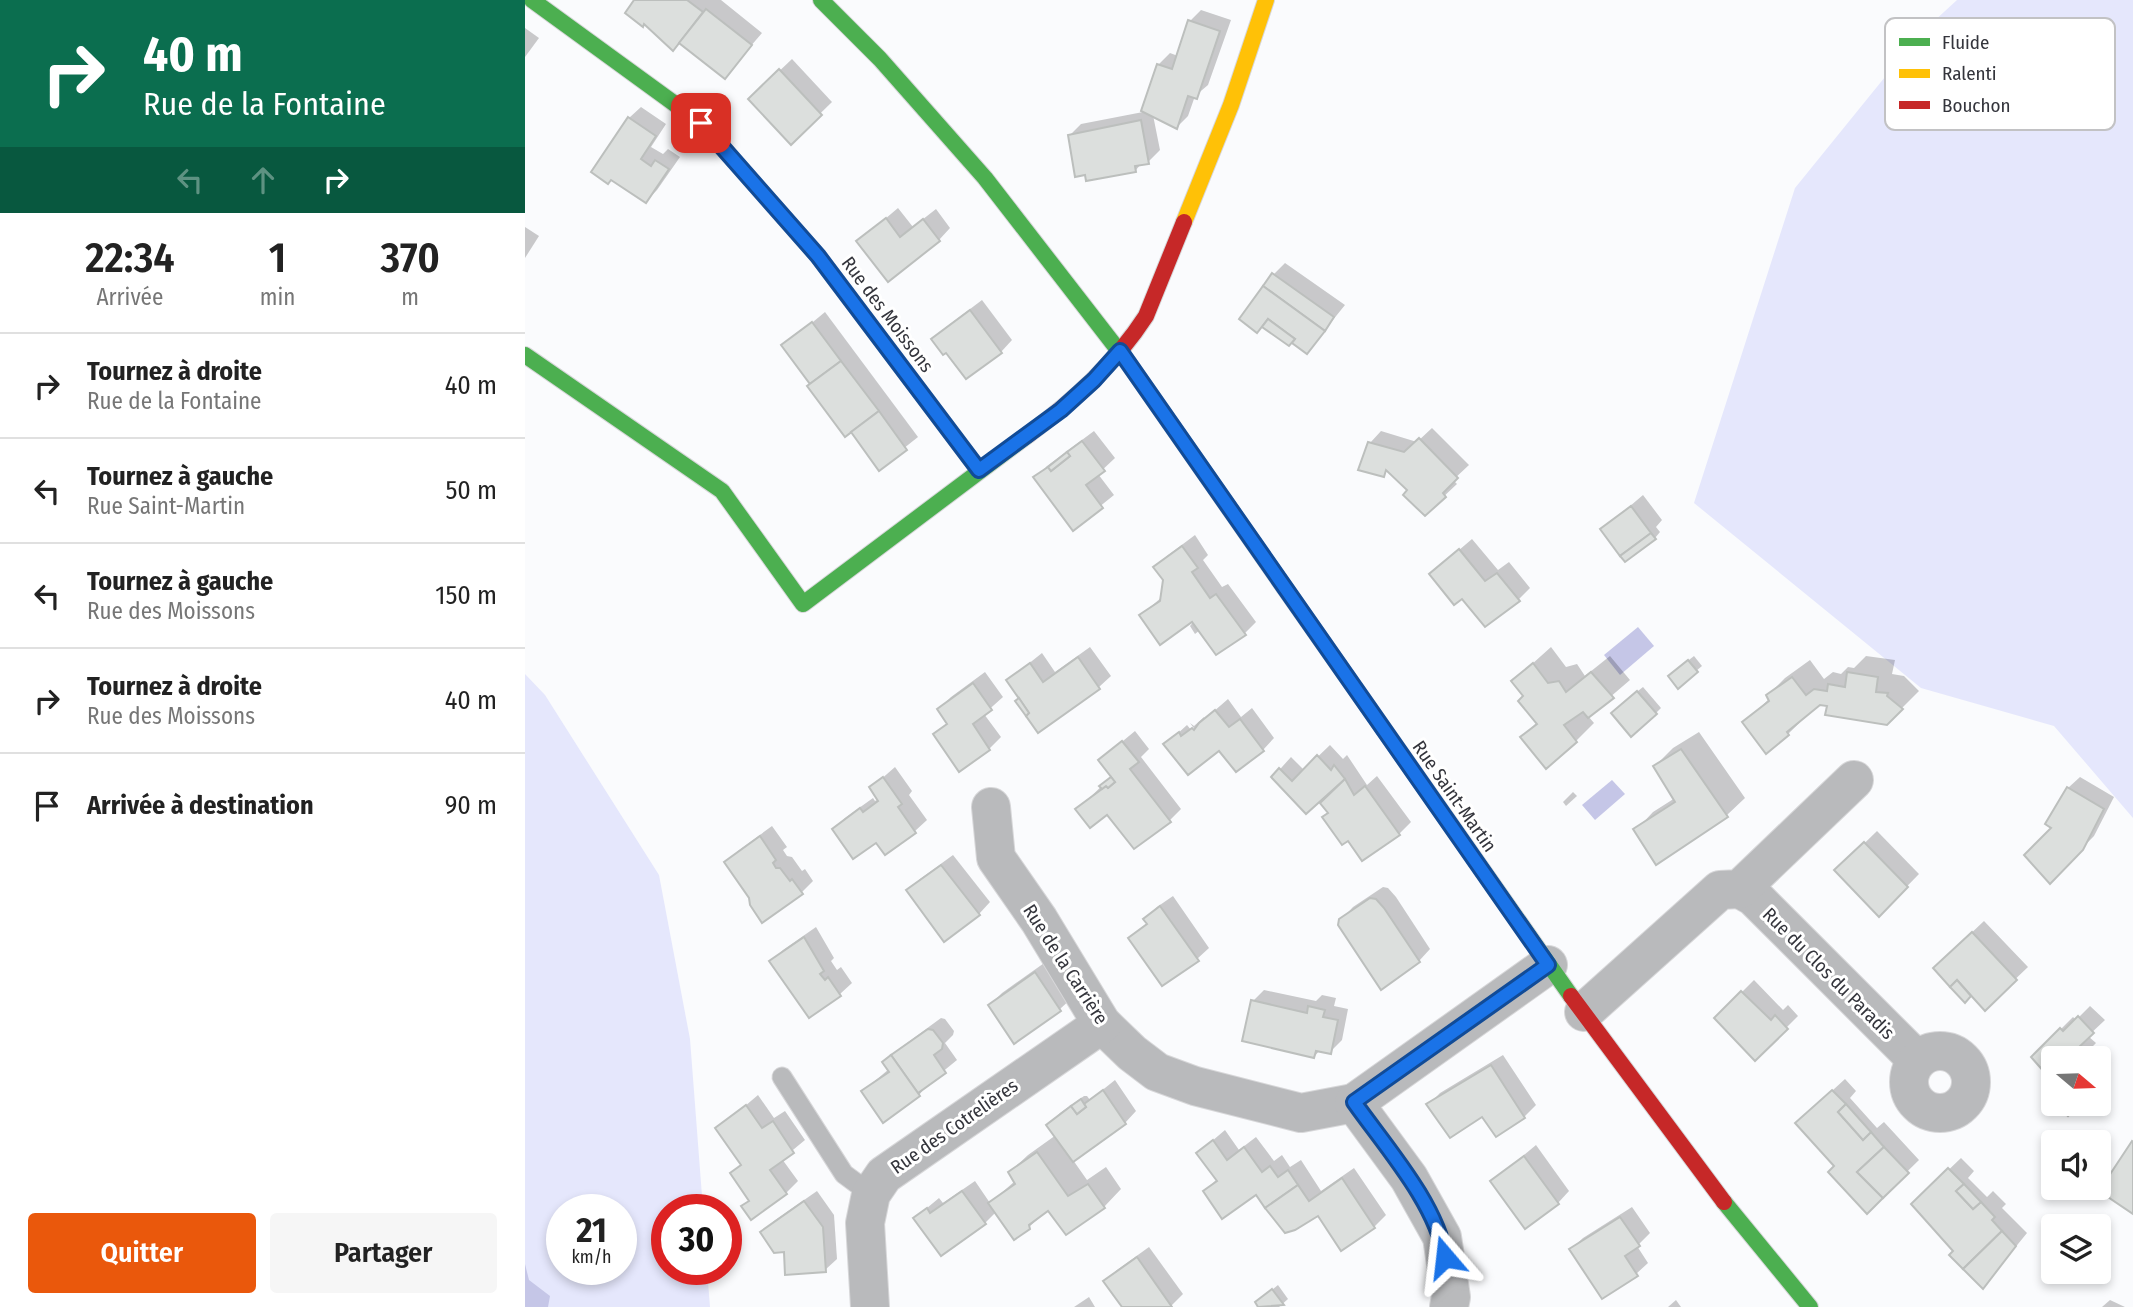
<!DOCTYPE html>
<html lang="fr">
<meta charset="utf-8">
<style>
:root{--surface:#fff;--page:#f6f6f6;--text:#222;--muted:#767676;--line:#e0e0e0;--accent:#ea580c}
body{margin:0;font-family:"Fira Sans Condensed",sans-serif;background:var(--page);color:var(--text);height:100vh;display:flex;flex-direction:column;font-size:26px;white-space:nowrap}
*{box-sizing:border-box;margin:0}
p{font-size:23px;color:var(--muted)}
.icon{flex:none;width:38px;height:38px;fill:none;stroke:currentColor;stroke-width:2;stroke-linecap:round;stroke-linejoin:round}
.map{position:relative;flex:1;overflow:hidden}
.drawer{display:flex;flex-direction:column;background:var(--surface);width:525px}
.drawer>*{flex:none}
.top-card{background:#0b6e4f;color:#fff;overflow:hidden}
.needle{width:46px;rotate:109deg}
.fabs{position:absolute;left:1516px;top:1046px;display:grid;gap:14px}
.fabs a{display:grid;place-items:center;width:70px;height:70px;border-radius:7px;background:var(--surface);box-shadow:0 4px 10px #0003;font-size:35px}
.speed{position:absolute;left:21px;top:1194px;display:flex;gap:14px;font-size:35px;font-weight:700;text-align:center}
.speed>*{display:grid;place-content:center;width:91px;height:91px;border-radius:50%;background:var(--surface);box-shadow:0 4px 10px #0003;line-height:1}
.speed small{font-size:18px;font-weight:400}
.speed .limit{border:10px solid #d22;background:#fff;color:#111}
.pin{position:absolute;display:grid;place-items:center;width:60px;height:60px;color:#fff;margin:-30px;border-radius:14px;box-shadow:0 4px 10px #0006}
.me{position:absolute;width:77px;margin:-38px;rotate:343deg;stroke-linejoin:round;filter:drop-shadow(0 0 5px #0008)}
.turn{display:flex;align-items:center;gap:24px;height:147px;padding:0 28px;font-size:32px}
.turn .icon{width:91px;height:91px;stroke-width:2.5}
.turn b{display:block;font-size:49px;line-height:60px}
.lanes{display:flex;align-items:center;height:66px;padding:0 28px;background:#0003;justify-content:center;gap:35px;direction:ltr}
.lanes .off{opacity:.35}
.eta{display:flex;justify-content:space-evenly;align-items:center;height:119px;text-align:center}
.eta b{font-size:42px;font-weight:600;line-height:49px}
.button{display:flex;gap:14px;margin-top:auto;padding:14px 28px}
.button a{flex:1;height:80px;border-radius:7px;background:var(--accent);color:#fff;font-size:28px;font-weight:600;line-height:80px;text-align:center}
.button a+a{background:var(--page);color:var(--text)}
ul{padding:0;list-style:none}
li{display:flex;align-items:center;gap:21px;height:105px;padding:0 28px;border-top:2px solid var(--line)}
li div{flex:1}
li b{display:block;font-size:26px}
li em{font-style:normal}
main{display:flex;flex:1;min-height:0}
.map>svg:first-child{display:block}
</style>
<main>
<section class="drawer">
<div class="top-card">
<div class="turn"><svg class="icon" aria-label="right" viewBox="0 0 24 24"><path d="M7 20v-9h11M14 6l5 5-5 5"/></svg><div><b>40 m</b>Rue de la Fontaine</div></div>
<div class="lanes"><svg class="icon off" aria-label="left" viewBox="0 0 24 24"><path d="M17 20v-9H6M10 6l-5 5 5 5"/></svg><svg class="icon off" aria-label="ahead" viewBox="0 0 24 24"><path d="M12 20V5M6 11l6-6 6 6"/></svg><svg class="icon" aria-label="right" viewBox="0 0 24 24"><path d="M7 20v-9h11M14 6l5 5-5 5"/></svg></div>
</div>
<div class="eta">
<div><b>22:34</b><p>Arrivée</p></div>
<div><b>1</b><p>min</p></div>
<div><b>370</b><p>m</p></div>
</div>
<ul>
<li><svg class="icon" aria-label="right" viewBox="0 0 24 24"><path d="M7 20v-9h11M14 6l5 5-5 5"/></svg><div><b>Tournez à droite</b><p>Rue de la Fontaine</p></div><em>40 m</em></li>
<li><svg class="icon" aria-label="left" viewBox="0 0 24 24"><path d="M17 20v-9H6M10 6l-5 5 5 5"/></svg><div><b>Tournez à gauche</b><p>Rue Saint-Martin</p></div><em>50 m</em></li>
<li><svg class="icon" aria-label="left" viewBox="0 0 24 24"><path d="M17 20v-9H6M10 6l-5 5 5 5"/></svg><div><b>Tournez à gauche</b><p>Rue des Moissons</p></div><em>150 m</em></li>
<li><svg class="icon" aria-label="right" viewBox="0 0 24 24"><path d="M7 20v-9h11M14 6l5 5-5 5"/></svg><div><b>Tournez à droite</b><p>Rue des Moissons</p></div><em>40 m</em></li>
<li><svg class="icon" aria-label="arrive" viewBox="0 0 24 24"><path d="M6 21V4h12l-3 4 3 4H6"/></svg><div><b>Arrivée à destination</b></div><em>90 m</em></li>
</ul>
<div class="button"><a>Quitter</a><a>Partager</a></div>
</section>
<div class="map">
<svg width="1608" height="1307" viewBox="0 0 1608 1307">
<rect width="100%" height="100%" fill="#fafbfd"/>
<!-- green -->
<g fill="#e5e7fc" fill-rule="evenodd">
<polygon points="1432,0 1608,0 1608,818 1529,726 1396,688 1169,503 1270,188 1394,35"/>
<path d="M0 674 20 695 134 875 165 1039 178 1209H142V1269H182L185 1307H0ZM37 1209H96V1269H37Z"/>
</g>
<!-- water -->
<g fill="#c5c6e7">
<polygon points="1113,627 1129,646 1095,675 1079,655"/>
<polygon points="1087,780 1100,794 1070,820 1057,805"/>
<polygon points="0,1264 4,1280 25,1296 23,1307 0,1307"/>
</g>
<!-- shadow -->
<g fill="#0003">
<polygon points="111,0 196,0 237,33 200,76 155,41 119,22"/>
<polygon points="676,10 706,20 683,85 670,96 663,116 652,127 628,115 635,150 623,162 617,163 610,171 544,136 556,124 618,112 633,65 645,53 653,56 665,21"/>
<polygon points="0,28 14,38 0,57"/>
<polygon points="267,59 307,102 266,142 225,99"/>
<polygon points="116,107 141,124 126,147 138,154 143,149 155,157 132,190 121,201 104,118"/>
<polygon points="373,208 388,227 411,209 425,228 414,240 334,241"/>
<polygon points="0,227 14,236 0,258"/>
<polygon points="760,263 820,305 782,352 767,341 764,344 738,325 748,275"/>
<polygon points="457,300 487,340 476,352 408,339 420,328"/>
<polygon points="300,312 393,437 354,468 259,346"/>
<polygon points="907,428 944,465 928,480 932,484 900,514 884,490 863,470 858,475 845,443 856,431 892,442"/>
<polygon points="569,431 590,458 573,474 589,495 548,528 510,478 522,466"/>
<polygon points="1118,495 1137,520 1131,527 1135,532 1130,538 1077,530"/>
<polygon points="670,535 683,555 678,560 697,587 703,584 731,622 720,633 675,630 670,634 665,626 670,620 616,615 637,597 640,580 630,567 642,556"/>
<polygon points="947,539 973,570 984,562 1005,588 994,599 937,597 906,574"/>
<polygon points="565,647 586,676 574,687 513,730 483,680 517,653 530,672"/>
<polygon points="1026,647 1041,667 1052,664 1060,676 1085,656 1105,680 1063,716 1069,723 1051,741 997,738 1012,722 1000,696 988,681"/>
<polygon points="1169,656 1177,666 1171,671 1150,671"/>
<polygon points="1341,656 1370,660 1367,674 1379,676 1394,691 1362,723 1295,703 1263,734 1220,722 1245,698 1243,695 1260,678 1285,660 1299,679 1308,672 1316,674 1323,667 1329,668"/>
<polygon points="460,672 478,697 459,714 476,737 464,749 435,770 410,734 423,722 414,709 426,697"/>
<polygon points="1118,687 1136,708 1131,713 1093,707"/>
<polygon points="703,699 716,717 727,708 749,738 738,750 641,744 662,725 672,737 674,735 665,723 669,726 679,717 680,719"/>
<polygon points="610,731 624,749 616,757 656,809 644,821 553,809 587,776 575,760"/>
<polygon points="1174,732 1220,798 1202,815 1132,863 1111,830 1128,812 1150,798 1130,766 1148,748"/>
<polygon points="805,745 818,759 822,755 842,785 852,776 886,822 874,834 805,812 795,800 748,777 766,757 779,770"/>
<polygon points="370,767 387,791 384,795 402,820 390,831 360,853 352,841 309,829 320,818 348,798 350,801 354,799 346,788"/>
<polygon points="1555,777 1589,797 1569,836 1525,881 1528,828 1543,788"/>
<polygon points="1048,792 1052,796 1041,806 1038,802"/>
<polygon points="247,826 262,847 258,850 262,856 267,857 277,871 280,869 288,881 277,892 238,920 226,897 201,862 213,851"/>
<polygon points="1352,831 1394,874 1354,915 1312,870"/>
<polygon points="428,855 465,902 454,914 384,890 395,879"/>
<polygon points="858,887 863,888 871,897 905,949 894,961 816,920 828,907"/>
<polygon points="648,896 684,948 672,959 605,938 623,922 621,919 632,907"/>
<polygon points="1459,921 1503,967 1460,1008 1447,993 1440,1000 1422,956"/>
<polygon points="291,927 309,958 306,961 312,970 316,967 327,983 315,994 285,1016 246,962 258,950"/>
<polygon points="522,961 547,998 535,1009 465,1005 477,993"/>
<polygon points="1229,980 1258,1010 1263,1005 1273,1016 1230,1059 1191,1018"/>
<polygon points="739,990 791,1001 797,995 811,998 809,1006 823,1009 817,1040 805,1052 795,1050 789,1057 728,1001"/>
<polygon points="1565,1006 1580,1020 1563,1036 1571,1043 1564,1050 1572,1059 1508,1057 1548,1017 1551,1020"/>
<polygon points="416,1018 420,1019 429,1031 428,1035 420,1043 432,1060 405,1082 394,1095 359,1120 338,1091 364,1069 359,1062 371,1051"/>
<polygon points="978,1055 1011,1105 999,1117 971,1135 957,1115 904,1104 915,1093"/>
<polygon points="1573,1060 1584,1073 1573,1084"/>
<polygon points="1320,1079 1331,1091 1325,1098 1352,1128 1359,1122 1394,1160 1342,1211 1312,1166 1284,1112"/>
<polygon points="590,1080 611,1111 600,1123 548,1160 562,1180 581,1167 596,1189 579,1207 524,1209 504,1227 471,1212 460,1223 390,1218 414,1198 418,1203 450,1181 465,1203 490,1181 485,1172 503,1155 531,1135 524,1125 535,1113 559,1096 562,1096 565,1100"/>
<polygon points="1528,1089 1528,1100 1522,1094"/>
<polygon points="233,1095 249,1118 260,1111 280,1140 257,1159 273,1181 261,1193 226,1217 218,1207 226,1199 208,1173 217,1164 193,1129"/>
<polygon points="700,1130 714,1150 731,1137 749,1161 757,1155 765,1167 776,1160 796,1191 829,1168 861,1215 849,1227 817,1249 793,1213 732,1193 680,1191 692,1179 673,1153"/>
<polygon points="1011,1145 1044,1191 1033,1203 968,1181"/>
<polygon points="1436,1158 1449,1171 1443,1178 1462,1197 1468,1191 1481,1204 1477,1208 1502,1233 1458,1287 1430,1251 1388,1204"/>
<polygon points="292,1191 309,1215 312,1259 300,1270 261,1250 237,1233 249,1221"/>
<polygon points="1107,1207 1125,1233 1112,1246 1123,1263 1111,1274 1046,1249 1058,1238"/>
<polygon points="624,1247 658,1294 645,1307 599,1307 580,1281 592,1270"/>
<polygon points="753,1285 763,1299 754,1307 735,1307 732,1302"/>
<polygon points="564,1297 570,1307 549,1307"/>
<polygon points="1151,1300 1156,1307 1143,1307"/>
<polygon points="1585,1300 1600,1307 1577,1307"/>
</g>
<!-- building -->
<g fill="#dcdfdd" stroke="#bcbfbd" stroke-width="2">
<polygon points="109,0 162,0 178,12 148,51 119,24 118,27 100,13"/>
<polygon points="181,9 227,45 200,79 154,43"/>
<polygon points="663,20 695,31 672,99 663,96 652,129 616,111 632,64 647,69"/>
<polygon points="254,69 297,115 266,145 223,99"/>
<polygon points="103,117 131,136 116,159 126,166 130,160 144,169 121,203 86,180 83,184 66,172"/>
<polygon points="616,120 624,164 610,166 611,172 561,181 560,175 550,177 543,135"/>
<polygon points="361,218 375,237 398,219 415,241 363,282 331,241"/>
<polygon points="747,273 809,317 800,331 738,286"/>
<polygon points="738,286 800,331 782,354 767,343 770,339 743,319 732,333 714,319"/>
<polygon points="445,310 477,353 441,379 421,353 418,355 406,339"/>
<polygon points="743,319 770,339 764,346 737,327"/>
<polygon points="287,322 316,361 285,384 256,345"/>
<polygon points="316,361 354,411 320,437 282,386"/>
<polygon points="354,411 382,450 354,471 326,432"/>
<polygon points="894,438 933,478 918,493 921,497 900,516 878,495 882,490 861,470 859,477 833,470 843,442 879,452"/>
<polygon points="557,441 580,471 561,485 578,508 548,531 508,477 523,467 526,471 545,456 542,452"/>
<polygon points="542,452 545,456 526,471 523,467"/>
<polygon points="1106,506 1126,533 1095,556 1075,529"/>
<polygon points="1126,533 1131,539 1100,562 1095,556"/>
<polygon points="657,546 673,568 667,572 685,598 691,594 721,635 691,655 667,622 635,645 614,615 635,601 638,580 628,567"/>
<polygon points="934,549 960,581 972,573 995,601 960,627 937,599 929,605 904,574"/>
<polygon points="553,657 575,689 513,733 501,716 504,713 481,680 505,663 518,682"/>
<polygon points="1163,660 1173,672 1153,689 1143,676"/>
<polygon points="1008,663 1023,683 1034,681 1041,692 1066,672 1089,698 1063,718 1058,712 1039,725 1052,742 1021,769 995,737 1012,724 993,701 998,696 986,681"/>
<polygon points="1322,672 1353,677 1351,692 1363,693 1362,696 1378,709 1362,725 1300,715 1302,706 1295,705 1262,732 1264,735 1241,754 1217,722 1244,701 1241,695 1267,677 1281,695 1289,689 1302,691 1303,684 1320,687"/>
<polygon points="448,683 467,710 448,724 465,750 434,772 408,734 422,724 412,709"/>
<polygon points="1112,691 1132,714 1106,737 1086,713"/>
<polygon points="494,698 504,713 501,716 490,701"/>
<polygon points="690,710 704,727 715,719 739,751 711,772 694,751 663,775 638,744 654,732 656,736 667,728 669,730 674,723"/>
<polygon points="597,741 614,762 605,769 646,822 609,849 582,815 565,828 550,809 581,786 583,788 590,782 573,760"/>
<polygon points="1156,749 1203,817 1131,865 1108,829 1150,802 1128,766"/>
<polygon points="792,755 806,770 809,765 820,779 781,814 746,777 754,768 767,781"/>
<polygon points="358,777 377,804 373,807 391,833 360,855 351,843 328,859 307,829 335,808 338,812 353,801 344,787"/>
<polygon points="586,777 590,782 583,788 581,786 577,789 574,786"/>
<polygon points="820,779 829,795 840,786 875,835 837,861 823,841 817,845 797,817 803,813 795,803"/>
<polygon points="1542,787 1579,809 1558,850 1525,884 1499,855 1526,828 1520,824"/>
<polygon points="235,836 251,860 248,863 251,868 255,868 265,881 267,879 278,894 237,923 225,905 224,898 199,862"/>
<polygon points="1339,842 1383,887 1354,917 1309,870"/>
<polygon points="416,865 455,915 419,942 381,890"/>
<polygon points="845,898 851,899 859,908 895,962 856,990 813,925 814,919"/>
<polygon points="635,906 674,961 637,986 603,938 622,924 618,919"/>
<polygon points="1447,932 1492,980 1460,1011 1432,980 1425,987 1408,968"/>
<polygon points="279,937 299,971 295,974 300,980 303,977 316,996 284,1018 244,961"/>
<polygon points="510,972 536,1011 489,1044 463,1005"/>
<polygon points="1432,980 1446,996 1440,1003 1425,987"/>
<polygon points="1216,991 1246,1020 1250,1015 1263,1029 1230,1061 1189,1018"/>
<polygon points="726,1000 782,1013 783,1006 800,1010 798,1017 813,1020 806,1054 791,1051 789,1058 717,1041"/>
<polygon points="1553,1016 1569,1033 1553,1048 1560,1055 1557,1059 1528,1059 1528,1082 1506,1057 1535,1028 1538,1031"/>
<polygon points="403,1029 408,1030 418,1043 417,1049 409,1055 421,1073 393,1093 366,1055"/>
<polygon points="366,1055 395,1096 358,1123 336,1091 364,1072 357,1062"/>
<polygon points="966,1065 1000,1118 971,1137 957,1117 925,1138 901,1104"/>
<polygon points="578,1090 601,1124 548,1162 521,1125 546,1106 552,1114 561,1107 559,1104"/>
<polygon points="1307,1090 1321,1104 1313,1112 1338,1140 1346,1132 1359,1147 1332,1172 1358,1198 1342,1214 1303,1172 1309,1166 1270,1123"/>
<polygon points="556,1099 561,1107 552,1114 546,1106"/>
<polygon points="1321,1104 1346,1132 1338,1140 1313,1112"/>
<polygon points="1530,1104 1555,1104 1543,1116"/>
<polygon points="221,1105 237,1128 248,1121 269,1153 245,1170 262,1194 226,1220 216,1206 224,1201 205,1173 216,1165 190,1128"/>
<polygon points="688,1140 702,1160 719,1147 737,1172 745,1166 753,1177 763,1170 773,1185 740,1208 731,1195 697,1219 678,1191 692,1181 671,1153"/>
<polygon points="1607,1141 1608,1142 1608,1214 1574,1191"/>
<polygon points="1359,1147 1384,1173 1358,1198 1332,1172"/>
<polygon points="512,1152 543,1196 563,1184 580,1208 541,1235 523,1211 504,1225 505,1229 489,1240 463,1203 490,1184 483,1172"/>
<polygon points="999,1156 1034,1204 1000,1229 965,1181"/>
<polygon points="1423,1168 1439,1184 1431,1191 1448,1209 1456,1202 1470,1217 1467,1220 1477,1231 1438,1269 1424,1255 1428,1251 1386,1204"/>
<polygon points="817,1178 850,1228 816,1251 793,1216 770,1230 760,1233 740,1208 773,1185 784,1201"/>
<polygon points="1439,1184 1456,1202 1448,1209 1431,1191"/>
<polygon points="437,1191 461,1224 416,1256 388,1218 402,1208 405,1213"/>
<polygon points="279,1201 298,1227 301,1272 260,1275 259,1252 249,1253 235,1232"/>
<polygon points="1095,1217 1115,1246 1100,1256 1113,1276 1077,1299 1044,1249"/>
<polygon points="1477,1231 1491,1246 1458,1289 1438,1269"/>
<polygon points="612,1257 647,1307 597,1307 578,1281"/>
<polygon points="747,1289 759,1305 733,1307 730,1302"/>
</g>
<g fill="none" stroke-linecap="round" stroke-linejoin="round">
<defs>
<polyline id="lane" points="257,1077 319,1174 346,1194"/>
<g id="street">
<polyline points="466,807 471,858 514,920 577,1024 607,1053 632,1072 670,1086 776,1113 829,1103"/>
<polyline points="1215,889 1229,897 1392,1060"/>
<polyline points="1059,1012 1195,890 1215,889 1329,780"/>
<circle cx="1415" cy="1082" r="31"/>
<polyline points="345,1307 340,1223 346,1194 359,1175 577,1024"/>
<polyline points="924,1307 926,1297 917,1237 884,1178 829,1103 1023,965"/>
</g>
<g id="fast">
<polyline points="7,0 176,123 293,256 454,470"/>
<polyline points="296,0 355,59 460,178 604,364"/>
<polyline points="0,355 197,491 278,604 503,435"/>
<polyline points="759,587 1046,996"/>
<polyline points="1199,1202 1285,1307"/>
</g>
<g id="slow">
<polyline points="659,222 706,105 741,0"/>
<polyline points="604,364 759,587"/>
</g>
<g id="jam">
<path d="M503 435C548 401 590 364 621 316L659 222"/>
<polyline points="1046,996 1199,1202"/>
</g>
</defs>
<!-- lane casing -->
<use href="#lane" stroke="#d7d7d9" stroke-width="21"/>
<!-- street casing -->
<use href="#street" stroke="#d7d7d9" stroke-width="40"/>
<!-- fast casing -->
<use href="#fast" stroke="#d7d7d9" stroke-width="18"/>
<!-- slow casing -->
<use href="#slow" stroke="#d7d7d9" stroke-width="18"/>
<!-- jam casing -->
<use href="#jam" stroke="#d7d7d9" stroke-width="18"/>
<!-- lane -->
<use href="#lane" stroke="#b9babc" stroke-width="19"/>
<!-- street -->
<use href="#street" stroke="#b9babc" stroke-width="38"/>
<!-- fast -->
<use href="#fast" stroke="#4caf50" stroke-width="16"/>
<!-- slow -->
<use href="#slow" stroke="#ffc107" stroke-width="16"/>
<!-- jam -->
<use href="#jam" stroke="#c62828" stroke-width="16"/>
</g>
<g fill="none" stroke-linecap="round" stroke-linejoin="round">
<defs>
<path id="route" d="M176 123 293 256 454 470 536 410 569 380 595 351 1023 965 829 1102C860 1146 912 1204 920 1257"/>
</defs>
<!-- route casing -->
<use href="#route" stroke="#114b97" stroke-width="18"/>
<!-- route -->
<use href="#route" stroke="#1a73e8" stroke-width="12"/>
</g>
<g text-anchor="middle" stroke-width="6" stroke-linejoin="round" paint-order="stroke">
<!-- street labels -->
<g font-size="19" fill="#34353c" stroke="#fff">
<text transform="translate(363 314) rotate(53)" y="7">Rue des Moissons</text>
<text transform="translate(930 796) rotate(55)" y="7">Rue Saint-Martin</text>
<text transform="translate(541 964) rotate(57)" y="7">Rue de la Carrière</text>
<text transform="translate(1304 973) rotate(45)" y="7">Rue du Clos du Paradis</text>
<text transform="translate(429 1126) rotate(-35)" y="7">Rue des Cotrelières</text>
</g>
</g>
<!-- legend -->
<rect x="1360" y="18" width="230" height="112" rx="10" fill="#fff" stroke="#c2c2c4" stroke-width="2"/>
<rect x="1374" y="38" width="31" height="8" fill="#4caf50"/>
<rect x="1374" y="69" width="31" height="9" fill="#ffc107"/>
<rect x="1374" y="101" width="31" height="8" fill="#c62828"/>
<g font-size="19" fill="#34353c">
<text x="1417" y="49">Fluide</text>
<text x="1417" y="80">Ralenti</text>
<text x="1417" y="112">Bouchon</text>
</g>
</svg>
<div class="fabs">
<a><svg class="needle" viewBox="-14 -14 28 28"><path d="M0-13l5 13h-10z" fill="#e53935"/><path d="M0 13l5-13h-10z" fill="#767676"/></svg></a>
<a><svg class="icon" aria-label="sound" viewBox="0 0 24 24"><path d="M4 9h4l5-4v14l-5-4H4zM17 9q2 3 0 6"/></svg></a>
<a><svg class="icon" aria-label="layers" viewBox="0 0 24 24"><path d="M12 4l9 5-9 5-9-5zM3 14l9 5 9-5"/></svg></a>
</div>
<div class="speed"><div>21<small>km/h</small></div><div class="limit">30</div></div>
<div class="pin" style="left:176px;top:123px;background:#d93025"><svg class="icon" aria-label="arrive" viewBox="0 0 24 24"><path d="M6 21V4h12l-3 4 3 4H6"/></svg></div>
<svg class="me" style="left:920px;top:1257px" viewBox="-20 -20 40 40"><path d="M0-17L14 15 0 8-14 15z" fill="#1a73e8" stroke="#fff" stroke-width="4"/></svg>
</div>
</main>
